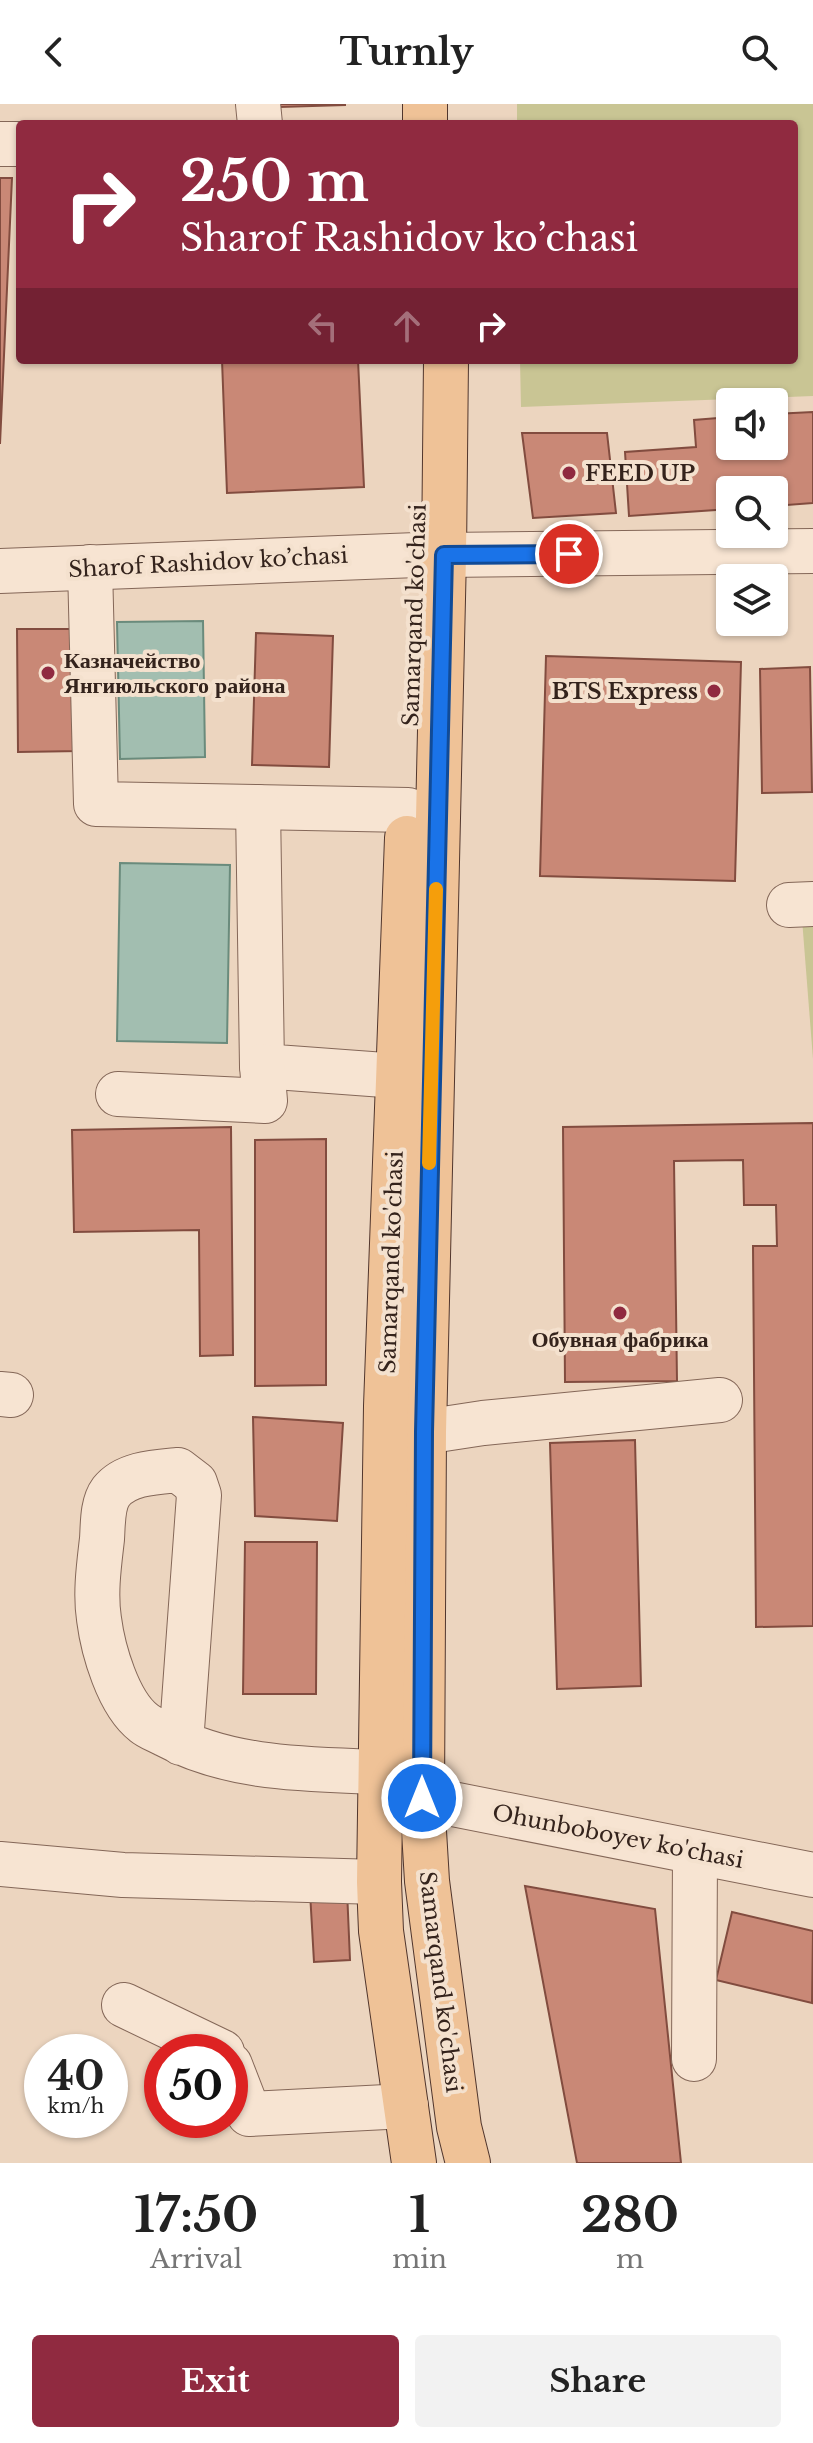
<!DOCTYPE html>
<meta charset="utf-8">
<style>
:root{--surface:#fff;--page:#f2f2f2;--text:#222;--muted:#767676;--accent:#902a40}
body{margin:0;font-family:"Libre Baskerville",serif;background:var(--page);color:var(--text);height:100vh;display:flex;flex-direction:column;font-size:30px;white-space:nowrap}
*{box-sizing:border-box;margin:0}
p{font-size:26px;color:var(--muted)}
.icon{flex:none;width:44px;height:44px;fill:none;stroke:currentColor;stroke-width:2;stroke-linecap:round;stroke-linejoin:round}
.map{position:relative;height:2059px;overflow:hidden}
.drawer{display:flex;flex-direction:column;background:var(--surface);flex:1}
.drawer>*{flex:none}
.guide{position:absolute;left:16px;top:16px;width:782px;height:244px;border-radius:8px;box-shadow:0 2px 6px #0004;background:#902a40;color:#fff;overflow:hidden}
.buttons{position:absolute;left:716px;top:284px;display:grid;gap:16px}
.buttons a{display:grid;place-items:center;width:72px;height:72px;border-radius:8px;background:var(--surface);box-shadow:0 2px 6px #0004;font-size:40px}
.speed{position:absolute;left:24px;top:1930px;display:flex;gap:16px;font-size:40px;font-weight:700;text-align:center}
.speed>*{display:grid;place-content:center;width:104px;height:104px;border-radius:50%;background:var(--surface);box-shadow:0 2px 6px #0004;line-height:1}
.speed small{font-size:20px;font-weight:400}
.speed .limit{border:12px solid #d22;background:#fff;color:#111}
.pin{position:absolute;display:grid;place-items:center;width:68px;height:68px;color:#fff;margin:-34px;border:4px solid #fff;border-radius:50%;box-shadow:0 2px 8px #0007}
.me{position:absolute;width:88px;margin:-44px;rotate:0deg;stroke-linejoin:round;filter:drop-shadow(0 0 6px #0008)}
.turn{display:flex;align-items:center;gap:28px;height:168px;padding:0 32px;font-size:36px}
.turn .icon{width:104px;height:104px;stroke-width:2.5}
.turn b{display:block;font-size:56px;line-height:68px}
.lanes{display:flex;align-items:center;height:76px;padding:0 32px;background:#0003;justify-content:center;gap:40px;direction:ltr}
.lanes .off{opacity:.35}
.eta{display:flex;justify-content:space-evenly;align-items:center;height:136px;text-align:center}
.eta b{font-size:48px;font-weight:700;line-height:56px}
.primary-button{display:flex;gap:16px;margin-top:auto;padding:16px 32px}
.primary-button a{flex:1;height:92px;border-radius:8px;background:var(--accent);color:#fff;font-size:32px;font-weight:700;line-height:92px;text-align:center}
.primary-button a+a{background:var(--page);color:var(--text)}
header{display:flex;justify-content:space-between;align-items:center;height:104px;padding:0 32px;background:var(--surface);font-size:36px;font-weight:700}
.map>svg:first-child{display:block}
</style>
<header><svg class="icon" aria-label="back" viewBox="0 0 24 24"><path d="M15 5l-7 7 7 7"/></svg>Turnly<svg class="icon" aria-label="search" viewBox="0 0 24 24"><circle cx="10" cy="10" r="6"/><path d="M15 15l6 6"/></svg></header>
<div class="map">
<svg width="813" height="2059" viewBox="0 0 813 2059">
<rect width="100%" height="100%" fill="#ecd5bf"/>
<!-- green -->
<g fill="#c9c594">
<polygon points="517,0 813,0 813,292 521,303 520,256 794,256 794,20 517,20"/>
<polygon points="802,815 813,815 813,955"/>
</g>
<!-- water -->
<g fill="#a2beb0" stroke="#6a8b7c" stroke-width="2">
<polygon points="203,517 205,653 120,655 117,518"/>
<polygon points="120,759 230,761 227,939 117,937"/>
</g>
<!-- building -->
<g fill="#c98876" stroke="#824c3f" stroke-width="2">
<polygon points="280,0 345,0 345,1 280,3"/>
<polygon points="0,74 12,74 0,340"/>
<polygon points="222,256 358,256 364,383 227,389"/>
<polygon points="813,308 813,399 774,402 774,386 730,386 730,405 629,412 625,348 696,343 694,316 730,313 730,342 774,342 774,310"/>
<polygon points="522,329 607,329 616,409 533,414"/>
<polygon points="17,525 80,525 80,647 18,648"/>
<polygon points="256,529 333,532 329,663 252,661"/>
<polygon points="546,552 741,558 735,777 540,772"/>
<polygon points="810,563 812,688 762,689 760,565"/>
<polygon points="813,1019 813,1522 756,1523 753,1142 777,1142 776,1101 744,1101 743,1056 674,1057 677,1277 565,1278 563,1023"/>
<polygon points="231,1023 233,1251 200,1252 199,1126 74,1128 72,1026"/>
<polygon points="326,1035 326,1281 255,1282 255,1036"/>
<polygon points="253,1313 343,1319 337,1417 255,1412"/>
<polygon points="635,1336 641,1582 557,1585 550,1339"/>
<polygon points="245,1438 317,1438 316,1590 243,1590"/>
<polygon points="525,1782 655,1805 681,2059 577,2059"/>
<polygon points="347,1786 350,1856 314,1858 310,1788"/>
<polygon points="732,1808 813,1827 812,1899 716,1876"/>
</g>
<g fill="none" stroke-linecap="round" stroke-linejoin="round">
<defs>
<g id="minor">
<polyline points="258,0 260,20"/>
<polyline points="0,40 20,40"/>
<polyline points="444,451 813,447"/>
<polyline points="90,463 96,700 408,706"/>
<polyline points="0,467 417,451"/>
<polyline points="258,703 262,962 398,972"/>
<polyline points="789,801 813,800"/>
<polyline points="118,990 265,997 262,962"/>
<polyline points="0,1290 11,1291"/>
<polyline points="424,1328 483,1319 720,1296"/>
<path d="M181 1639 199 1391 195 1379 178 1366C156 1368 126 1369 111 1388 102 1400 103 1421 102 1435 99 1461 95 1489 99 1515 103 1546 118 1599 144 1619 150 1624 159 1627 166 1631 231 1666 308 1665 380 1668"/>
<polyline points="422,1694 813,1771"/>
<polyline points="0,1760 123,1771 379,1778"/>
<polyline points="124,1901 222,1948"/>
<polyline points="694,1955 695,1748"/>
<polyline points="230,1961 249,2010 406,2002"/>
</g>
<g id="major">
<polyline points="425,0 425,20"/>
<polyline points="446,256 444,451 424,1328 422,1694 427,1777 459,2023 468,2059"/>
<polyline points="407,734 386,1302 379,1778 381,1827 414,2059"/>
</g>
</defs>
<!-- minor casing -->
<use href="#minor" stroke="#846758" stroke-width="46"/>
<!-- major casing -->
<use href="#major" stroke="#51362d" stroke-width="46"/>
<!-- minor -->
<use href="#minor" stroke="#f7e4d2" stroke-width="44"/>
<!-- major -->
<use href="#major" stroke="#efc297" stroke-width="44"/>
</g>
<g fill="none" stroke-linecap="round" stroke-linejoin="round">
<defs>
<polyline id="route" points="422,1694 424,1328 444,451 569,450"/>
</defs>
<!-- route casing -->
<use href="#route" stroke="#114b97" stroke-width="20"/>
<!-- route -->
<use href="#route" stroke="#1a73e8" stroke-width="14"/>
<!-- slow -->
<polyline stroke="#f59e0b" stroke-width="14" points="429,1059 436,785"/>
</g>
<!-- markers -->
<g fill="#902a40" stroke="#f4e1ce" stroke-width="3">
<circle cx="569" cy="369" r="8"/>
<circle cx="48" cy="569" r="8"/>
<circle cx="714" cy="587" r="8"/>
<circle cx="620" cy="1209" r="8"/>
</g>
<g text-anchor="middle" stroke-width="8" stroke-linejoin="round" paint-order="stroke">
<!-- poi labels -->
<g font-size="22" font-weight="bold" fill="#34231c" stroke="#f4e1ce" text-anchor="start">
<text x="585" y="377">FEED UP</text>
<text x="64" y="564">Казначейство<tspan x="64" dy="25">Янгиюльского района</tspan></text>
<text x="698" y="595" text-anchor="end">BTS Express</text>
<text x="620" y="1243" text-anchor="middle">Обувная фабрика</text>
</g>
<!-- street labels -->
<g font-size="22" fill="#34231c" stroke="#f4e1ce">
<text transform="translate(208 458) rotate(-3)" y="8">Sharof Rashidov ko’chasi</text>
<text transform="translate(414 511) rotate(-88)" y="8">Samarqand ko'chasi</text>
<text transform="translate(391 1158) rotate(-88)" y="8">Samarqand ko'chasi</text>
<text transform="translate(618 1732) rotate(11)" y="8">Ohunboboyev ko'chasi</text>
<text transform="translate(441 1878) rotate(83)" y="8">Samarqand ko'chasi</text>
</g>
</g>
</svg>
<div class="buttons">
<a><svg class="icon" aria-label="sound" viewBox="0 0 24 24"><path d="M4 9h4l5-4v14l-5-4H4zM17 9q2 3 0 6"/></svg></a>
<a><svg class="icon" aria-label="search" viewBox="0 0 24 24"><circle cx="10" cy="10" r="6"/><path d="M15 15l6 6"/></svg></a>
<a><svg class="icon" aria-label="layers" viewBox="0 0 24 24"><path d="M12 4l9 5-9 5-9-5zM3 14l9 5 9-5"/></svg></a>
</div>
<div class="speed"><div>40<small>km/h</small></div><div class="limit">50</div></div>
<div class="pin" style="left:569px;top:450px;background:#d93025"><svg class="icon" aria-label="arrive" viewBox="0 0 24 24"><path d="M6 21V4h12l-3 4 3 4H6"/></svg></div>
<svg class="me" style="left:422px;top:1694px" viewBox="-20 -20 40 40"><circle r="17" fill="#1a73e8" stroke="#fff" stroke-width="3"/><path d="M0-11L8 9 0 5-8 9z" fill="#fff"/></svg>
<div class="guide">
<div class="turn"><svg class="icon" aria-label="right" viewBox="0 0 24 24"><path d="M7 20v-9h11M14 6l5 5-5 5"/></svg><div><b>250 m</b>Sharof Rashidov ko’chasi</div></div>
<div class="lanes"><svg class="icon off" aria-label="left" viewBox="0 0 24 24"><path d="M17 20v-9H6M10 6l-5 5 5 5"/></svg><svg class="icon off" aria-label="ahead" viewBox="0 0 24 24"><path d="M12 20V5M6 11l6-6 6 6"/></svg><svg class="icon" aria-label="right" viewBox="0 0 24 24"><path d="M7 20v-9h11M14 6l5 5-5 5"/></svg></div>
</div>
</div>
<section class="drawer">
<div class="eta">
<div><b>17:50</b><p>Arrival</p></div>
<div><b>1</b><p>min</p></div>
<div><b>280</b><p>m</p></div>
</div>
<div class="primary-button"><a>Exit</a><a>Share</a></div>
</section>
